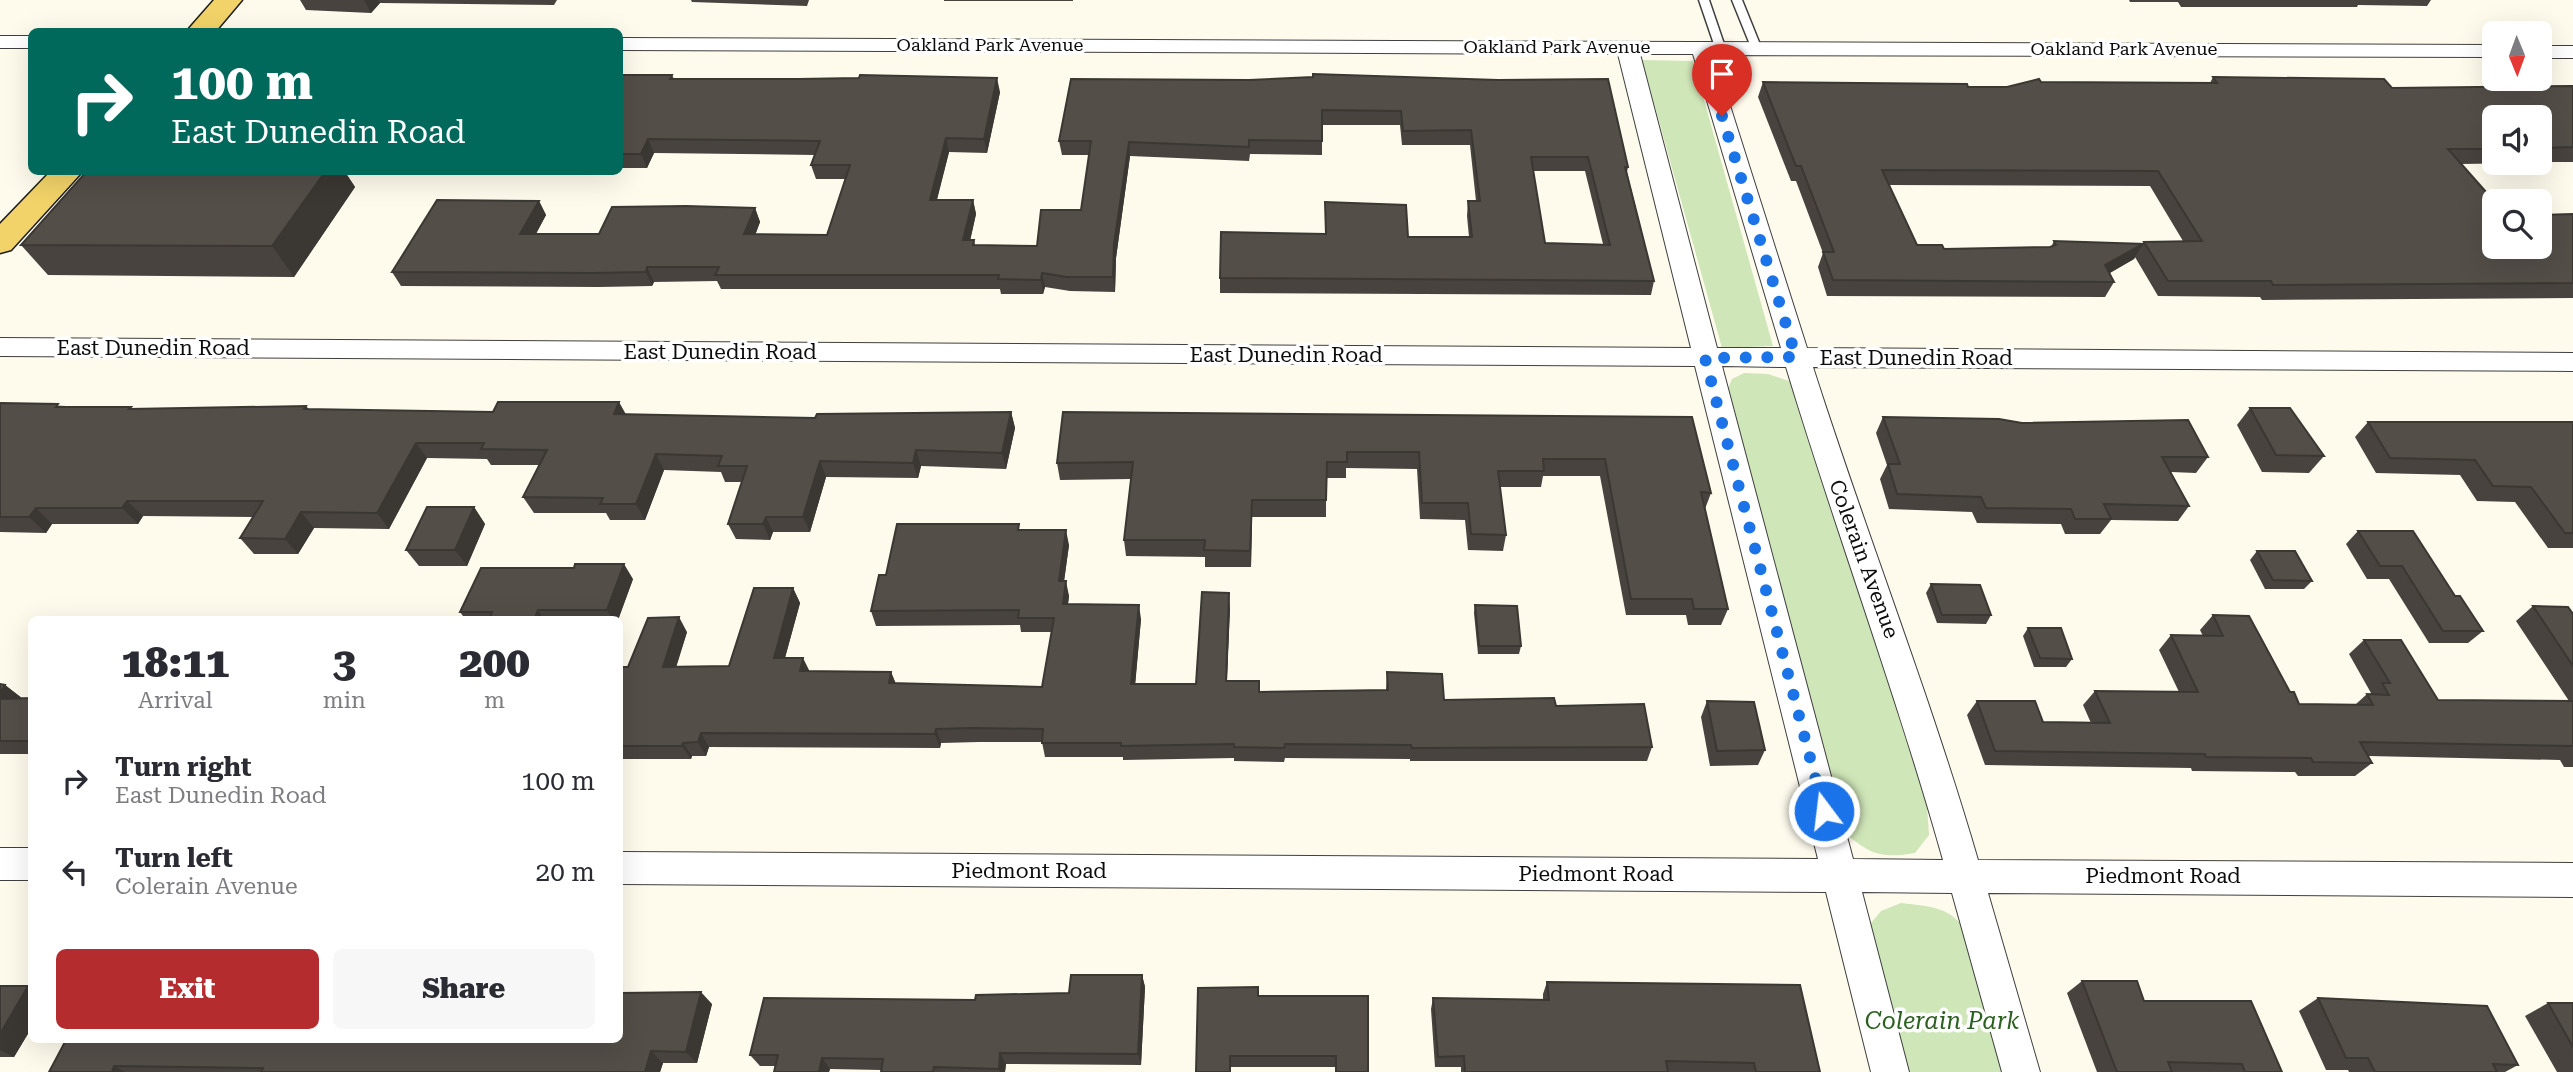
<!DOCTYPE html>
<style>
:root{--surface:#fff;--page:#f7f7f7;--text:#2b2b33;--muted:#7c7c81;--accent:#b52c2f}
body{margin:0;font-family:"Roboto Serif",serif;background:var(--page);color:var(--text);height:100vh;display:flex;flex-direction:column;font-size:26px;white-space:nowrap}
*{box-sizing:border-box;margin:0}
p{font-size:23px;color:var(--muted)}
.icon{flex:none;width:38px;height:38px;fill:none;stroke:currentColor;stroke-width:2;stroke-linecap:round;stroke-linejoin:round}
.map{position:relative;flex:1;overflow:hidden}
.side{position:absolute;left:28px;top:616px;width:595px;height:427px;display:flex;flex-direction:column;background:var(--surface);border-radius:10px;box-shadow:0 7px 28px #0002}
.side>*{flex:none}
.banner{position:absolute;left:28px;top:28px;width:595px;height:147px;border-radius:10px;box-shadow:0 7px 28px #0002;background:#00695c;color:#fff;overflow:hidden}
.needle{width:46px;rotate:179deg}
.controls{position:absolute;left:2482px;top:21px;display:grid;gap:14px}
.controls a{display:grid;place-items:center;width:70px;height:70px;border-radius:10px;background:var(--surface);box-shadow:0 7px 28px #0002;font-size:35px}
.pin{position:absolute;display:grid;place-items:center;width:60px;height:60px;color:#fff;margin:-72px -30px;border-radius:50% 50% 50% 0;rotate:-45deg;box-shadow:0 0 7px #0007}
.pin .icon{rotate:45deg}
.me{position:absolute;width:77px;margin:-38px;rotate:345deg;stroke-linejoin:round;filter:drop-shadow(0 0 5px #0008)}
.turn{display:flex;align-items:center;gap:24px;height:147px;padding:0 28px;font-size:32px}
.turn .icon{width:91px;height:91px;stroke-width:2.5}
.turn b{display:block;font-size:49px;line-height:60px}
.eta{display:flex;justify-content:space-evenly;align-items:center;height:119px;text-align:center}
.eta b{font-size:42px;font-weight:800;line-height:49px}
.action{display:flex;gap:14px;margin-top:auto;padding:14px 28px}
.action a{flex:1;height:80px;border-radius:10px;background:var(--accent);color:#fff;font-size:28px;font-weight:800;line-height:80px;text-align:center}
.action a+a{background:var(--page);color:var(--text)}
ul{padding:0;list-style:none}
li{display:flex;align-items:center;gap:21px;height:91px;padding:0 28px}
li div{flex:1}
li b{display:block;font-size:26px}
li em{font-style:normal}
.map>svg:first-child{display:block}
</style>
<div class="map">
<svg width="2573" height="1072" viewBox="0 0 2573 1072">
<rect width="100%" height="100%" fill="#fefbed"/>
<!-- green -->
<g fill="#cfe6b8">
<polygon points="1642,60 1693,61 1773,346 1722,348"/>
<path d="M1744 373 1768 374 1789 381 1796 394 1914 740 1927 806 1929 835 1915 853C1881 859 1869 854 1844 832L1726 394 1732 379Z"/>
<path d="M1901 903C1932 907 1952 906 1968 935L2010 1072H1905L1867 928 1881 911Z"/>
</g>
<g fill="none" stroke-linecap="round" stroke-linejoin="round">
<defs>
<g id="service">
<polygon points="1699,0 1709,0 1725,47 1724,49 1715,47"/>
<polygon points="1732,0 1742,0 1761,47 1760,49 1751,47"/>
</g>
<g id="minor">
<rect x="0" y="36" width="32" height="12"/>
<path d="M620 38 2494 45V57L1714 55 1807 348 2573 353V371L1813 367C1866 533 1929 692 1978 860L2573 863V897L1988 893 2040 1072H2002L1952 893 1862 892 1909 1072H1871L1826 892 620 884V852L1818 859 1695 366 0 356V338L1691 348 1618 54 620 50ZM1640 54H1693L1781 348H1717ZM1722 366 1786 367C1836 532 1896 693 1943 860L1853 859Z"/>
<rect x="2539" y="46" width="34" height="12"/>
<rect x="0" y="848" width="32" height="32"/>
</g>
<g id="primary">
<polygon points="214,0 242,0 215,32 186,32"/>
<polygon points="50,172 82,172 11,250 0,253 0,224"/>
</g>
</defs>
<!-- service casing -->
<use href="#service" stroke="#3f3f3f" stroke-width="3"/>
<!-- minor casing -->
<use href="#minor" stroke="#3f3f3f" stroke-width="2"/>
<!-- primary casing -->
<use href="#primary" stroke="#1d1d1d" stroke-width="3"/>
<!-- service -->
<use href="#service" fill="#fff" fill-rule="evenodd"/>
<!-- minor -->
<use href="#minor" fill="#fff" fill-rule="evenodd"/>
<!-- primary -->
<use href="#primary" fill="#f2d369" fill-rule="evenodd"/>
</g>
<!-- wall -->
<g fill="#48433f" fill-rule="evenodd">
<polygon points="300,0 557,0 554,5 380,3 371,13 306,10"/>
<polygon points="691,0 809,0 807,6 692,2"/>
<rect x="944" y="0" width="129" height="1"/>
<polygon points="2129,0 2431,0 2427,6 2358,5 2357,7 2181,7 2178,2 2130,2"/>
<path d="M620 75H672L674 79 1000 92 987 153 949 152 937 200H973L976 214 970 240H974L975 245 1037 246 1081 210 1089 155H1062L1059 141 1249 80 1313 77 1628 167 1627 172 1654 281 1651 295 1220 293V278L1326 234 1325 202 1408 237H1469L1467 216 1468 201H1476L1470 145H1402L1400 125H1322V155L1250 154 1249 161 1130 156 1116 258 1115 292 1070 291 1045 287 1043 294H1001L1000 289H721L717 281 654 282 652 286 599 287 401 286 392 272 539 201 546 215 536 234H599L755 208 760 222 755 235H827L845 179H816L811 165 815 155 654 153 647 168H620ZM1533 171H1585L1603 244 1545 243Z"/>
<path d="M2213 77 2392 88 2573 86V162H2539V117H2494V163H2526L2461 164 2494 247 2573 214V298L2262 300 2260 297 2158 296 2135 257 2134 259 2110 273 2114 282 2105 297 1827 296 1818 267 1823 253 1796 181H1791L1758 97 1763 82 2007 87 2041 82 2210 83ZM1889 185 2150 186 2183 241 2144 242 2143 244 2054 241 2051 247 1944 249 1917 245Z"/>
<polygon points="86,172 345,172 355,187 294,277 48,275 21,245"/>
<polygon points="0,403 133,409 306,406 309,409 625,414 815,418 1011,412 1015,428 1006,469 921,466 918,478 826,477 810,532 773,532 770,540 736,539 728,524 742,482 725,482 721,472 664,470 645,520 610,520 606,513 534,513 523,497 539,465 491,465 487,459 427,458 389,529 314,528 298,554 254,554 240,538 253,517 143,516 138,524 52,524 46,533 0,532"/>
<polygon points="2250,408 2324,456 2309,473 2262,472 2237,425"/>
<polygon points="1692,417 1711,493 1705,509 1728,609 1721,625 1688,625 1686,615 1626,615 1600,476 1543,476 1541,487 1500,487 1506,535 1503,551 1468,550 1465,520 1420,519 1417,469 1346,468 1346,478 1326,478 1326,517 1252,517 1251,567 1205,567 1205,557 1126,556 1124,540 1131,479 1060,480 1057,463"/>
<polygon points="1883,417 2208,457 2196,473 2171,472 2189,506 2178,521 2111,520 2100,534 2065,534 2061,524 1977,523 1972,512 1889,509 1880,479 1887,465 1876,433"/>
<polygon points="2368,422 2573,422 2573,548 2548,548 2515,502 2477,501 2460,475 2376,473 2355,437"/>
<polygon points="474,507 485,524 467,566 419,566 406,550"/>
<polygon points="1020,530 1069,545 1064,581 1069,596 1068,604 1141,619 1135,684 1196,684 1230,608 1227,681 1259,692 1386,690 1387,672 1444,700 1556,706 1652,747 1647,761 1410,761 1410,759 1285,758 1284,762 1234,761 1234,758 1123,760 1123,757 1045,757 1042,742 979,742 941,743 940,748 709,747 706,756 692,756 691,759 620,759 620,667 628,667 687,632 676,666 729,666 793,588 800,603 785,658 809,671 891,672 896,684 1042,687 1052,632 1021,632 1020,625 876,626 871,611 886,575"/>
<polygon points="2358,531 2455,596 2483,631 2468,643 2429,643 2389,579 2367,579 2346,544"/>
<polygon points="2257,551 2312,581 2304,589 2265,589 2250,560"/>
<polygon points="633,579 618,620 466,620 460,612"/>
<polygon points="1931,584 1991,615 1986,624 1937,623 1926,593"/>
<polygon points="1475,605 1521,646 1519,654 1478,654 1474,613"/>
<polygon points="2533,606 2573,614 2573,767 2564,767 2560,760 2368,756 2372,763 2355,776 2298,776 2295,772 2192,771 2191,768 1985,765 1967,715 1977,701 2043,722 2091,723 2083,705 2095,691 2179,692 2159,650 2171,635 2203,636 2200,630 2213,615 2290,692 2299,704 2356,704 2367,694 2370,694 2371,693 2349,654 2364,640 2438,700 2569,701 2516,621"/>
<polygon points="2028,628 2072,659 2066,667 2034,667 2023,636"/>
<polygon points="0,684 5,685 23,699 32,698 32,754 0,754"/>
<polygon points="1707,701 1765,750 1758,765 1710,766 1701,717"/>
<polygon points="1142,975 1145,987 1141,1065 1006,1064 1005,1072 881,1072 881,1070 830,1069 829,1072 774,1072 775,1066 760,1066 750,1055 975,1000 1069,993"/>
<polygon points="2082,981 2144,1001 2282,1072 2097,1072 2067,993"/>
<polygon points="1547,982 1820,1072 1461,1072 1461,1067 1435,1067 1431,1009 1433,998 1543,1000 1543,994"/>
<polygon points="0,986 28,986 32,987 32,1027 14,1057 0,1057"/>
<polygon points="1258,996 1368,1072 1335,1072 1335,1067 1231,1067 1231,1072 1196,1072"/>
<polygon points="2318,998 2518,1065 2505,1072 2349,1072 2348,1070 2326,1070 2299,1011"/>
<polygon points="2548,1003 2573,1003 2573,1072 2557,1072 2525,1016"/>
<polygon points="712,1004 697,1063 663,1063 660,1072 49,1072"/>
</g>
<!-- shaded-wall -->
<g fill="#3b3733">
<polygon points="364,0 378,0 380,3 371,13"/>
<polygon points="997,78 1000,92 987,153 984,139"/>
<polygon points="946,138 949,152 933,214 930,200"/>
<polygon points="648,139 654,153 647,168 641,154"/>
<polygon points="1129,142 1130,156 1116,258 1115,292 1113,277 1114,244"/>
<polygon points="325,172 345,172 355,187 294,277 272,246"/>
<polygon points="973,200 976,214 967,255 963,240"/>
<polygon points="539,201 546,215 528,248 520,234"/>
<polygon points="755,208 760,222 750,249 744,234"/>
<polygon points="2143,244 2134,259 2097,280 2105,265"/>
<polygon points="647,267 654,282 652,286 646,272"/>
<polygon points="1042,273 1045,287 1043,294 1041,280"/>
<polygon points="619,402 628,418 614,414"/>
<polygon points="1011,412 1015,428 1006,469 1002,453"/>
<polygon points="416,443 427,458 389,529 377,513"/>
<polygon points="916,450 921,466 918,478 913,463"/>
<polygon points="656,454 664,470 645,520 636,504"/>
<polygon points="820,461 826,477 810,532 803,517"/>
<polygon points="1252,500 1252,517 1251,567 1250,551"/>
<polygon points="127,501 143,516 138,524 122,508"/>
<polygon points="474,507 485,524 467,566 455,550"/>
<polygon points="36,508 52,524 46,533 29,517"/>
<polygon points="301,512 314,528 298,554 285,539"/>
<polygon points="766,517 773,532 770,540 763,524"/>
<polygon points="1066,530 1069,545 1062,596 1059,581"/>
<polygon points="624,564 633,579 618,620 613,620 607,610"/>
<polygon points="1066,581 1069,596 1066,619 1063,604"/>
<polygon points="793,588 800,603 781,672 774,658"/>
<polygon points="1229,593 1230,608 1226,695 1226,681"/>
<polygon points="1139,605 1141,619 1134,698 1131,684"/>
<polygon points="538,610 544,620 534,620"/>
<polygon points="679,617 687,632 672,681 663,667"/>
<polygon points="803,658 810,672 800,671"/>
<polygon points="891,672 897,687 889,683"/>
<polygon points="5,685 23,699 0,702 0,693"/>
<polygon points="936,729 941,743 940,748 935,734"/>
<polygon points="701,733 709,747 706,756 698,742"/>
<polygon points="683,743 692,756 691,759 682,746"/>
<polygon points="1142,975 1145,987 1141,1065 1138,1054"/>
<polygon points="28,986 32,987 32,1027 14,1057 0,1050 0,1034"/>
<polygon points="701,992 712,1004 697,1063 686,1052"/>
<polygon points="651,1051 663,1063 660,1072 645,1072"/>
<polygon points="1000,1053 1006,1064 1005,1072 1000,1072 999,1069"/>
<polygon points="822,1058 830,1069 829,1072 819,1072"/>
<polygon points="114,1066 125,1072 112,1072"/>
</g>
<!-- building -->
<g fill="#544e49" stroke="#3b3733" stroke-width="2" fill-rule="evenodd">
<path d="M1313 74 1498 80 1608 79 1628 167H1625L1654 281 1220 278 1221 232 1326 234 1325 202 1406 205 1408 237H1472L1468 201H1480L1471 130 1403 131 1401 111 1322 110V141L1249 140V147L1129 142 1114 244 1113 277H1067L1042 273 1041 280 998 279 999 275H715L719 267H647L646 272 592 273 392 272 437 200 539 201 520 234H599L612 207 686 206 755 208 744 234 827 235 850 165H811L820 141 648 139 641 154H620V75H672L670 79H798L859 78 860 75 997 78 984 139 946 138 930 200H973L963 240H974L973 245 1037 246 1041 210H1081L1091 141H1059L1071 79 1249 80 1313 77ZM1531 157H1588L1610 245 1545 243Z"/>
<polygon points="2213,77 2384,79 2392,88 2573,86 2573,147 2539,148 2539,117 2494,117 2494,149 2448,149 2494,201 2494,247 2539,247 2539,215 2573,214 2573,283 2273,285 2271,281 2168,281 2144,242 2202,241 2158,171 1882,170 1917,245 1942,245 1944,249 2050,247 2056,245 2054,241 2143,244 2105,265 2114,282 1833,280 1823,252 1834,252 1801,166 1796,166 1763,82 1967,84 1968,87 2007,87 2039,79 2041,82 2217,83"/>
<polygon points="86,172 325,172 272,246 21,245"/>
<polygon points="498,402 619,402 614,414 815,418 817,414 1011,412 1002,453 916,450 913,463 820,461 803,517 766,517 763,524 728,524 747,466 718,466 722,456 656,454 636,504 600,504 603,498 523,497 547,450 481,449 484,443 416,443 377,513 301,512 285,539 240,538 263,501 127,501 122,508 36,508 29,517 0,517 0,403 58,404 56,407 131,407 129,409 306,406 304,409 493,412"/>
<polygon points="2250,408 2290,408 2324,456 2276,455"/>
<polygon points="1063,412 1692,417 1711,493 1701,492 1728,609 1694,609 1692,599 1631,599 1605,459 1543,459 1544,471 1498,471 1506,535 1471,534 1468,503 1422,503 1419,452 1347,452 1347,462 1327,462 1326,500 1252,500 1250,551 1204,550 1205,540 1124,540 1133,462 1057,463"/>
<polygon points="1883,417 1999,419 2022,423 2188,420 2208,457 2162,457 2189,506 2104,504 2111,519 2075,519 2071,509 1986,508 1981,497 1897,494 1888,464 1900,464"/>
<polygon points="2368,422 2573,422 2573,533 2565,533 2531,487 2493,486 2475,460 2390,458"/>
<polygon points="427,507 474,507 455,550 406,550"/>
<polygon points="897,524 1019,524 1018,530 1066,530 1059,581 1066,581 1063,604 1139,605 1131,684 1196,684 1202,592 1229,593 1226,681 1259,681 1259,692 1388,690 1387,672 1442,674 1444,700 1554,698 1556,706 1644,704 1652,747 1412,748 1411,745 1285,744 1284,748 1234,747 1234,744 1121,746 1121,743 1042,743 1043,729 974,728 936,729 935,734 701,733 698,742 683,743 682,746 620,746 620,667 628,667 648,618 679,617 663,667 729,666 754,588 793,588 774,658 803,658 800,671 891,672 889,683 1042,687 1054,618 1018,618 1019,610 871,611 879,575 886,575"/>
<polygon points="2358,531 2413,531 2455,596 2460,596 2483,631 2443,631 2402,566 2380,566"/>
<polygon points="2257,551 2295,551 2312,581 2273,580"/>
<polygon points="575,564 624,564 607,610 538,610 534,620 489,620 492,612 460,612 481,568 574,568"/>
<polygon points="1931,584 1980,585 1991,615 1942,615"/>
<polygon points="1475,605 1517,606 1521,646 1479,646"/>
<polygon points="2533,606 2568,607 2573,614 2573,666"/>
<polygon points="2213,615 2249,616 2290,692 2294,692 2299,704 2373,705 2367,694 2389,695 2382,683 2390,683 2364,640 2401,640 2438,700 2573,701 2573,746 2360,742 2372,763 2313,762 2311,758 2206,757 2205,754 1995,751 1977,701 2035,701 2043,722 2110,723 2095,691 2198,692 2171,635 2223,636"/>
<polygon points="2028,628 2061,628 2072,659 2040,658"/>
<polygon points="0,684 5,685 0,693"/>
<polygon points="32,698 32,741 0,741 0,699"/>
<polygon points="1707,701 1754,702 1765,750 1717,751"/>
<polygon points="1071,975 1142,975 1138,1054 1000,1053 999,1069 934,1067 933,1072 881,1072 883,1059 822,1058 819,1072 774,1072 778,1055 750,1055 764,998 975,1000 976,995 1069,993"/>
<polygon points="2082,981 2137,981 2144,1001 2251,1001 2282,1072 2245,1072 2242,1064 2168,1062 2172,1072 2117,1072"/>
<polygon points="1547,982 1800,985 1820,1072 1756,1072 1754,1063 1666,1061 1668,1072 1465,1072 1464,1056 1438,1057 1433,998 1549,1000"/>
<polygon points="0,986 28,986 0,1034"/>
<polygon points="1258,987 1258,996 1368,996 1368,1072 1336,1072 1336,1056 1230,1056 1230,1072 1196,1072 1198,988"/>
<polygon points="701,992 686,1052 651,1051 645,1072 261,1072 263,1068 114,1066 112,1072 49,1072 66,1040 620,1040 620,993"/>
<polygon points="2318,998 2487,1006 2518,1065 2493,1064 2497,1072 2375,1072 2368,1058 2346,1058"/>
<polygon points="2548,1003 2573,1003 2573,1047"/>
</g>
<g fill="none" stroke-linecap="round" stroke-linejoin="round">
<!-- route -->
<polyline stroke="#1a73e8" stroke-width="12" stroke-dasharray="0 21.6" points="1722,116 1796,357 1705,358 1824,811"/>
</g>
<g text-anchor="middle" stroke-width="7" stroke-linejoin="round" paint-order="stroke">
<!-- far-street labels -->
<g font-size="18" fill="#0c0c0c" stroke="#fff">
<text x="990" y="51">Oakland Park Avenue</text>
<text x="1557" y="53">Oakland Park Avenue</text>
<text x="2124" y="55">Oakland Park Avenue</text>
</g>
<!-- street labels -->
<g font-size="21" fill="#0c0c0c" stroke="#fff">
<text x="153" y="355">East Dunedin Road</text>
<text x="720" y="359">East Dunedin Road</text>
<text x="1286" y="362">East Dunedin Road</text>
<text x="1916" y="365">East Dunedin Road</text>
<text transform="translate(1864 559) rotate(70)" y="7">Colerain Avenue</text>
<text x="1029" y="878">Piedmont Road</text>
<text x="1596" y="881">Piedmont Road</text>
<text x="2163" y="883">Piedmont Road</text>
</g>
<!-- near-park labels -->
<g font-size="24" font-style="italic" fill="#2c6020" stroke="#fff">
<text x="1942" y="1029">Colerain Park</text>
</g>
</g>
</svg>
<div class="controls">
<a><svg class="needle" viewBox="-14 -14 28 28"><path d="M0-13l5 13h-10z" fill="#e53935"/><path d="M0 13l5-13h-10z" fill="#7c7c81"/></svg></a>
<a><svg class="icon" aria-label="sound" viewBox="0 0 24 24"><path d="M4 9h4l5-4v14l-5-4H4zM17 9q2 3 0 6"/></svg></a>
<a><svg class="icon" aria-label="search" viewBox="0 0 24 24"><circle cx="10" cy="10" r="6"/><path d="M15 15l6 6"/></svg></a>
</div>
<div class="pin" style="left:1722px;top:116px;background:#d93025"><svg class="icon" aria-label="arrive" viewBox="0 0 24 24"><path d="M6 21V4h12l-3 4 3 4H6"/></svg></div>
<svg class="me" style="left:1824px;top:811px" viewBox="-20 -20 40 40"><circle r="17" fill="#1a73e8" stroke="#fff" stroke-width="3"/><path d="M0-11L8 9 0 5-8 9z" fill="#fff"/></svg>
<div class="banner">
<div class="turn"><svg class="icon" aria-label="right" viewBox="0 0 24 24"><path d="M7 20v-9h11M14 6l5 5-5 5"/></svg><div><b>100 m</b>East Dunedin Road</div></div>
</div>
<section class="side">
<div class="eta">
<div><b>18:11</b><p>Arrival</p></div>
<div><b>3</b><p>min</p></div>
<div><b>200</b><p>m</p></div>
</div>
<ul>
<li><svg class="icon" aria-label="right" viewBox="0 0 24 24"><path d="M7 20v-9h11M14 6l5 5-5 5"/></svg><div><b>Turn right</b><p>East Dunedin Road</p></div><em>100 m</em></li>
<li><svg class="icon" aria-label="left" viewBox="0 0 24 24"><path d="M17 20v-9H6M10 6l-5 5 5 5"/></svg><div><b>Turn left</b><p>Colerain Avenue</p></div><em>20 m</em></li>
</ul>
<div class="action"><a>Exit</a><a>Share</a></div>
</section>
</div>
